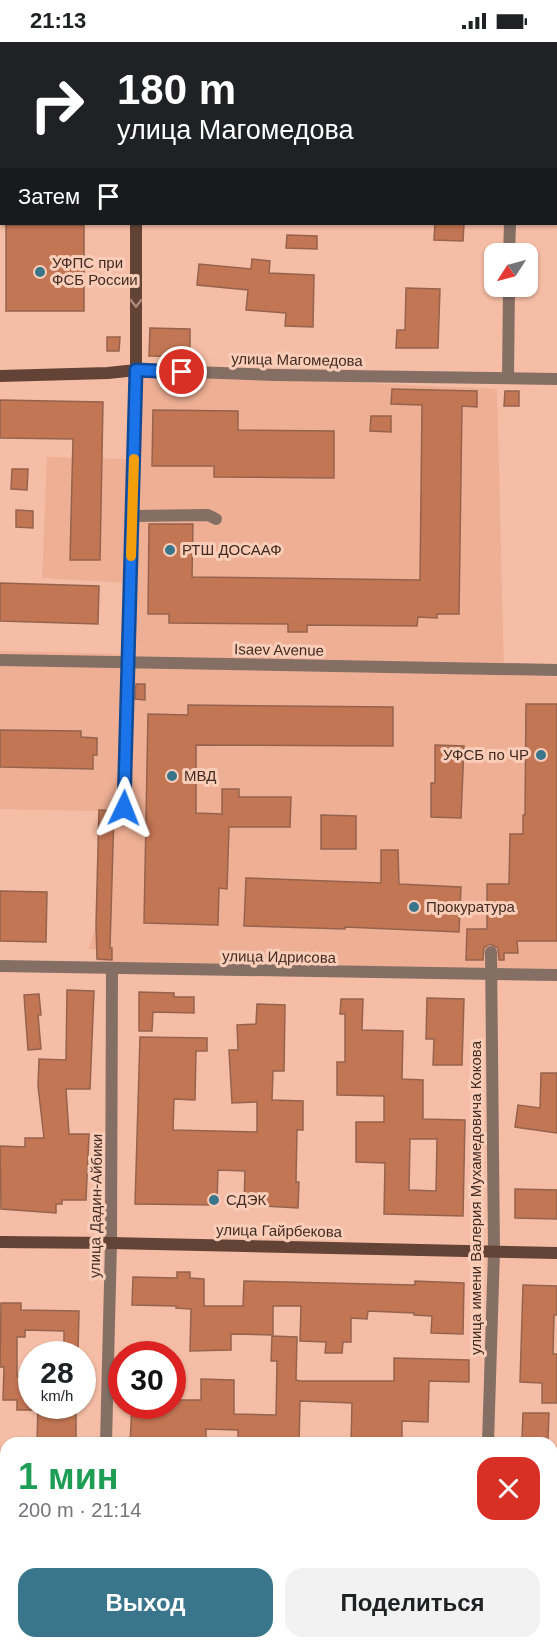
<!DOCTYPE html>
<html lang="ru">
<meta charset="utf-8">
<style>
:root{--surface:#fff;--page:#f2f2f2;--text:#202124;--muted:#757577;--accent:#39768c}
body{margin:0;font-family:Helvetica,sans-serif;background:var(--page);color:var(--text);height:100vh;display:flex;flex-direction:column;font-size:22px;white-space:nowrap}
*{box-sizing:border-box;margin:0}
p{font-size:20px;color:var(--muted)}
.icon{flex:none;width:33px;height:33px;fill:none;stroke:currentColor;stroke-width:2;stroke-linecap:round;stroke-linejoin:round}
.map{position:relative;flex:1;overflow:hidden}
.side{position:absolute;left:0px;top:1395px;width:558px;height:212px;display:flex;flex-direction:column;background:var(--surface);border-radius:18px 18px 0 0;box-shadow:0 2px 4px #0004}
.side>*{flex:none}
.hud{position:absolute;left:0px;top:0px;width:558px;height:183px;box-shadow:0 2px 4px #0004;background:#202124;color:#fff;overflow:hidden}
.needle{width:39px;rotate:234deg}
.buttons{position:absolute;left:484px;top:201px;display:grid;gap:12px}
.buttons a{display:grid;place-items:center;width:54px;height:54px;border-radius:12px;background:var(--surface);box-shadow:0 2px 4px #0004;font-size:30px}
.speed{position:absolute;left:18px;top:1299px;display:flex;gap:12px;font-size:30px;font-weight:700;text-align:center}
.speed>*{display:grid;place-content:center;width:78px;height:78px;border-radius:50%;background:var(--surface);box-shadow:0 2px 4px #0004;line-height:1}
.speed small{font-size:15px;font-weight:400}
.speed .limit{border:9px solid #d22;background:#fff;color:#111}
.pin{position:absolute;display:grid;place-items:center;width:51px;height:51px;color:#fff;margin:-26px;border:3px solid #fff;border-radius:50%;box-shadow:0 2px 6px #0007}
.me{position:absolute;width:66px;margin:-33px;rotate:2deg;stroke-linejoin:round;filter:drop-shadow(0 0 4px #0008)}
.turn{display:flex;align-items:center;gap:21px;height:126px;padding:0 18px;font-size:27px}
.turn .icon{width:78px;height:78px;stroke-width:2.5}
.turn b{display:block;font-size:42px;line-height:51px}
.then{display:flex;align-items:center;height:57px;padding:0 18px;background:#0003;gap:12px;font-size:22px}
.round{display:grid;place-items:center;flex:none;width:63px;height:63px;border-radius:18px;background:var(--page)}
.head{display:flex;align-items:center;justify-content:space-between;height:102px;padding:0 18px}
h1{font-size:36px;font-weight:700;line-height:45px;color:#1e9e55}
.cta{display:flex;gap:12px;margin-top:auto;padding:12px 18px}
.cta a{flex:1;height:69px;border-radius:18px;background:var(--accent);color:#fff;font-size:24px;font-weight:700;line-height:69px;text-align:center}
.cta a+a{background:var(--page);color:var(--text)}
.status{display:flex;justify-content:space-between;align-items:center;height:42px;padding:0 30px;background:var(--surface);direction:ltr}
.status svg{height:16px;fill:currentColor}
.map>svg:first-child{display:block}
</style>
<div class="status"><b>21:13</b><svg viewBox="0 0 49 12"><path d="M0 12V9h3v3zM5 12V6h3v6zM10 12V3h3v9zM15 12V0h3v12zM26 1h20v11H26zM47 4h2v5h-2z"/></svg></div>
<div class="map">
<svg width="557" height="1606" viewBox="0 0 557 1606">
<rect width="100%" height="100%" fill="#f5bda5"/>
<!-- built -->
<polygon fill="#eeaf94" points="130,330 497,347 504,631 557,635 557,933 97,929 97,907 89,907 96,883 99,769 0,767 0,609 122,612 125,541 42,536 47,415 128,417"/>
<!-- building -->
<g fill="#c37654" stroke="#95634d" stroke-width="1.5" fill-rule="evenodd">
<polygon points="435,182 464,182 463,199 434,198"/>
<rect x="6" y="183" width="78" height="86"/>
<polygon points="287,193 317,194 317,207 286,206"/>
<polygon points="252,217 270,219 269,231 314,233 313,285 285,284 286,271 246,268 248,248 197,243 199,222 251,227"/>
<polygon points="406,246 440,247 438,306 396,306 397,288 405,288"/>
<polygon points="150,286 190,287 190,315 149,314"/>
<polygon points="107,295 120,295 119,309 107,309"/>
<polygon points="392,347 477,349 477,365 462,364 459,572 437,572 437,576 418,575 417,584 307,583 307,590 288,590 288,582 169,581 169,572 148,572 149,482 193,482 192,535 420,538 422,363 391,362"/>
<polygon points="505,349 519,349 519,364 504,364"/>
<polygon points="0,358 103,360 100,518 70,518 73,397 0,396"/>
<polygon points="153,368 238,369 238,388 334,389 334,436 214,435 214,424 152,424"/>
<polygon points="371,374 391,374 391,390 370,389"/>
<polygon points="12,427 28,427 27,448 11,447"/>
<polygon points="16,468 33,469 33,486 16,485"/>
<polygon points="0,541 99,544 98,582 0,579"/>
<polygon points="136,642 145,642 145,658 135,657"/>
<polygon points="526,662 557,662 557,899 517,899 518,911 504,911 504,918 499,918 498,906 490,902 484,906 483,918 466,918 467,887 487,887 487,842 509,842 510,792 523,792 523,773 525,773"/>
<polygon points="188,663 393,665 393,704 196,703 196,771 222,772 222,747 239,747 239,755 291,755 290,785 229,785 227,847 219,846 218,883 144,881 148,672 188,673"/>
<polygon points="0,688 81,689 81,695 97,696 97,713 93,713 93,727 0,725"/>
<polygon points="435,703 464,704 461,776 431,775 431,741 435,741"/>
<polygon points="99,768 114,769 110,906 112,906 112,918 97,917 96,883"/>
<polygon points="321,773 356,774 356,807 321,807"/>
<polygon points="381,808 398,808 399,842 461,845 459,890 345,885 345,887 244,884 246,836 381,841"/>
<polygon points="0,849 47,850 46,900 0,899"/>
<polygon points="67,948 94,949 90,1047 66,1047 69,1092 89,1092 86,1158 62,1158 62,1162 56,1162 56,1171 1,1167 0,1104 25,1105 25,1096 44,1096 38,1044 39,1017 66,1018"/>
<polygon points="139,950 174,951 174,955 194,955 194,971 153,970 152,989 139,989"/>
<polygon points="39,952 41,973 38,973 41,1007 28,1008 24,953"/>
<polygon points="427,956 464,957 462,1023 433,1023 434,997 426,997"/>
<path d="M341 957H363L362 988 403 989 402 1037 423 1038V1077L465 1078 463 1174 384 1172 385 1121 356 1120V1080H384V1054L337 1053V1020H345V972H340ZM410 1097H437L436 1149 409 1148Z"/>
<polygon points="257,962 285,963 284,1029 273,1029 272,1058 303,1059 303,1088 297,1088 296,1140 299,1140 298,1166 244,1163 245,1129 218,1128 217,1163 135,1162 140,995 207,996 207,1009 196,1009 195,1058 174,1057 173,1088 257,1090 257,1060 232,1061 229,1008 238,1008 237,983 256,982"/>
<polygon points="541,1031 557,1031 557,1091 515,1085 518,1063 540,1066"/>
<polygon points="515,1147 557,1148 557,1177 515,1176"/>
<polygon points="177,1230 190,1230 190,1236 204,1237 204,1264 243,1264 244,1239 415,1243 415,1239 464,1241 463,1292 431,1291 432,1274 414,1273 414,1271 368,1269 367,1277 351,1276 351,1300 343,1300 342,1311 325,1311 326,1300 300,1299 301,1264 273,1264 273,1293 231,1292 231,1308 190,1309 191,1267 176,1266 176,1264 132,1263 133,1235 177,1236"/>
<polygon points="523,1243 557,1244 557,1273 554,1273 553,1312 557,1312 557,1361 542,1361 542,1341 520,1340"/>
<polygon points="1,1261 21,1261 21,1268 79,1269 78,1312 64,1312 64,1289 25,1288 25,1295 17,1295 17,1334 31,1335 32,1368 17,1368 17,1358 3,1358 4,1325 0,1325"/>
<polygon points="272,1294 297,1295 296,1338 300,1339 394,1339 394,1316 469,1318 469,1340 429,1339 428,1380 402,1379 402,1401 351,1401 352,1361 300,1359 299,1401 246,1401 246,1396 238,1396 238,1388 206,1387 206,1401 130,1401 132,1364 172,1364 172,1358 201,1358 201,1337 234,1338 234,1372 276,1373 277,1319 271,1319"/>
<polygon points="38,1364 76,1364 76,1401 37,1401"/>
<polygon points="523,1371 549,1371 548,1397 522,1397"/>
</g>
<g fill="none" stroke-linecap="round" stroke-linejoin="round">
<!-- street -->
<g stroke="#856f65" stroke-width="12">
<polyline points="454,0 454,2"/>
<polyline points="140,2 140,0"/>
<polyline points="509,212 510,182"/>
<polyline points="508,336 509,244"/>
<polyline points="132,474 208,473 216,477"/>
<polyline points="0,618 557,628"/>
<polyline points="124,766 136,328 275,333 557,337"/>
<polyline points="0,924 557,933"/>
<polyline points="106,1401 111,1201 112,926"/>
<polyline points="488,1401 494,1209 491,910"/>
<polyline points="0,1463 6,1463"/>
<polyline points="552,1474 557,1474"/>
<polyline points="490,1600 490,1606"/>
<polyline points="103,1606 103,1600"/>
</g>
<!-- secondary -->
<g stroke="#634335" stroke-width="12">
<polyline points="556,64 557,64"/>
<polyline points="0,334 108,331 136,328 136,182"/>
<polyline points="0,1200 111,1201 557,1211"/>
</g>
</g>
<!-- one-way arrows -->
<defs><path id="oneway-chevron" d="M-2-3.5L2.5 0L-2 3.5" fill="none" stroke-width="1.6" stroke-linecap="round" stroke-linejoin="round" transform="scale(1.5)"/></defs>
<use stroke="#ae8877" href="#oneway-chevron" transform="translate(136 261) rotate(90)"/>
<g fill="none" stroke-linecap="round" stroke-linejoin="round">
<defs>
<polyline id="route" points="124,766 136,328 182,330"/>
</defs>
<!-- route casing -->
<use href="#route" stroke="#114b97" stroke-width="15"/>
<!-- route -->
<use href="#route" stroke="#1a73e8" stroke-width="10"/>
<!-- slow -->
<polyline stroke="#f59e0b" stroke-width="10" points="131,514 134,417"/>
</g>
<!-- markers -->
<g fill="#39768c" stroke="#facdb9" stroke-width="2">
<circle cx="40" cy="230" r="6"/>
<circle cx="170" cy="508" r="6"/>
<circle cx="541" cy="713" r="6"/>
<circle cx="172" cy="734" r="6"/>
<circle cx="414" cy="865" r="6"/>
<circle cx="214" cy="1158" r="6"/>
</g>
<g text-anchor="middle" stroke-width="6" stroke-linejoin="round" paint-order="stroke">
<!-- poi labels -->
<g font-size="15" fill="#422c23" stroke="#facdb9" text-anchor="start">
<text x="52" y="226">УФПС при<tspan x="52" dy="17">ФСБ России</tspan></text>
<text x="182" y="513">РТШ ДОСААФ</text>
<text x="529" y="718" text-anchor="end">УФСБ по ЧР</text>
<text x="184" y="739">МВД</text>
<text x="426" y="870">Прокуратура</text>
<text x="226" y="1163">СДЭК</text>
</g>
<!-- street labels -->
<g font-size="15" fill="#422c23" stroke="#facdb9">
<text transform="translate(297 318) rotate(1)" y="5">улица Магомедова</text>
<text transform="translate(279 608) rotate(1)" y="5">Isaev Avenue</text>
<text transform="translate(279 915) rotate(1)" y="5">улица Идрисова</text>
<text transform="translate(476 1156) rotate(-90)" y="5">улица имени Валерия Мухамедовича Кокова</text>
<text transform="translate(96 1164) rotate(-89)" y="5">улица Дадин-Айбики</text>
<text transform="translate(279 1189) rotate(1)" y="5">улица Гайрбекова</text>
</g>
</g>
</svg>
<div class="buttons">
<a><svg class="needle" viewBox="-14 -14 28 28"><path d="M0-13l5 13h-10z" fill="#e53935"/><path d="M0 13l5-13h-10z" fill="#757577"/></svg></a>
</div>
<div class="speed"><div>28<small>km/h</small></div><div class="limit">30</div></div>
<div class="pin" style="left:182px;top:330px;background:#d93025"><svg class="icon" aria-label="arrive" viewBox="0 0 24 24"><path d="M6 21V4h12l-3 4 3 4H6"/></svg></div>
<svg class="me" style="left:124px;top:766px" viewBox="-20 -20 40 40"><path d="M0-17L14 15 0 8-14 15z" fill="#1a73e8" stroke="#fff" stroke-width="4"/></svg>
<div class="hud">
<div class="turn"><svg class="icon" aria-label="right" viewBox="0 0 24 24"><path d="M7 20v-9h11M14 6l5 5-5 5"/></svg><div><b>180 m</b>улица Магомедова</div></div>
<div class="then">Затем<svg class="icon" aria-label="arrive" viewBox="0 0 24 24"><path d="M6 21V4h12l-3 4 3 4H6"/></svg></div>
</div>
<section class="side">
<div class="head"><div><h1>1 мин</h1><p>200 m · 21:14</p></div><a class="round" style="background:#d93025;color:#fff"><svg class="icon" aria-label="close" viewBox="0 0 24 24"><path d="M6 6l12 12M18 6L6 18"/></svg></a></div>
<div class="cta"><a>Выход</a><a>Поделиться</a></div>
</section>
</div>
